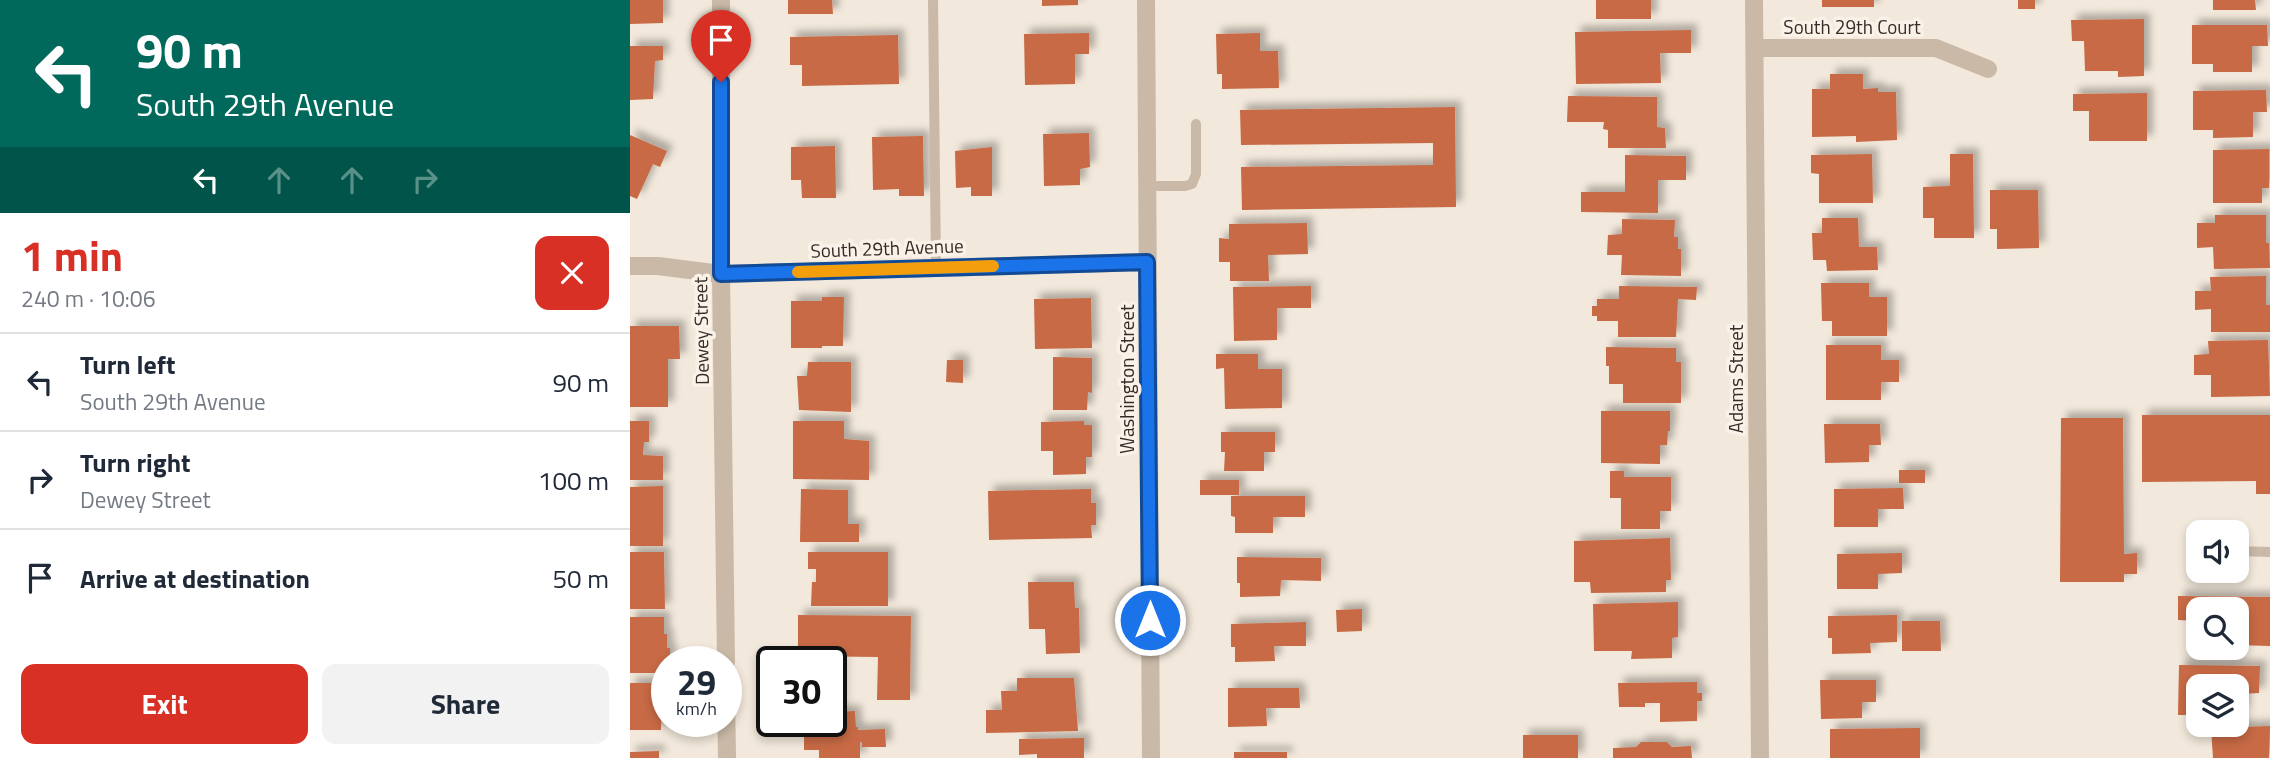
<!DOCTYPE html>
<meta charset="utf-8">
<style>
:root{--surface:#fff;--page:#f2f2f3;--text:#1f2937;--muted:#747a83;--line:#e0e1e3;--accent:#d93025}
body{margin:0;font-family:"Titillium Web",sans-serif;background:var(--page);color:var(--text);height:100vh;display:flex;flex-direction:column;font-size:26px;white-space:nowrap}
*{box-sizing:border-box;margin:0}
p{font-size:23px;color:var(--muted)}
.icon{flex:none;width:38px;height:38px;fill:none;stroke:currentColor;stroke-width:2;stroke-linecap:round;stroke-linejoin:round}
.map{position:relative;flex:1;overflow:hidden}
.sheet{display:flex;flex-direction:column;background:var(--surface);width:630px}
.sheet>*{flex:none}
.guide{background:#00695c;color:#fff;overflow:hidden}
.tools{position:absolute;left:1556px;top:520px;display:grid;gap:14px}
.tools a{display:grid;place-items:center;width:63px;height:63px;border-radius:14px;background:var(--surface);box-shadow:0 4px 10px #0003;font-size:35px}
.speed{position:absolute;left:21px;top:646px;display:flex;gap:14px;font-size:35px;font-weight:700;text-align:center}
.speed>*{display:grid;place-content:center;width:91px;height:91px;border-radius:50%;background:var(--surface);box-shadow:0 4px 10px #0003;line-height:1}
.speed small{font-size:18px;font-weight:400}
.speed .limit{border:4px solid #111;border-radius:10px;background:#fff;color:#111}
.pin{position:absolute;display:grid;place-items:center;width:60px;height:60px;color:#fff;margin:-72px -30px;border-radius:50% 50% 50% 0;rotate:-45deg;box-shadow:0 0 7px #0007}
.pin .icon{rotate:45deg}
.me{position:absolute;width:77px;margin:-38px;rotate:0deg;stroke-linejoin:round;filter:drop-shadow(0 0 5px #0008)}
.turn{display:flex;align-items:center;gap:24px;height:147px;padding:0 21px;font-size:32px}
.turn .icon{width:91px;height:91px;stroke-width:2.5}
.turn b{display:block;font-size:49px;line-height:60px}
.lanes{display:flex;align-items:center;height:66px;padding:0 21px;background:#0003;justify-content:center;gap:35px;direction:ltr}
.lanes .off{opacity:.35}
.round{display:grid;place-items:center;flex:none;width:74px;height:74px;border-radius:14px;background:var(--page)}
.overview{display:flex;align-items:center;justify-content:space-between;height:119px;padding:0 21px}
h1{font-size:42px;font-weight:700;line-height:52px;color:var(--accent)}
.action{display:flex;gap:14px;margin-top:auto;padding:14px 21px}
.action a{flex:1;height:80px;border-radius:14px;background:var(--accent);color:#fff;font-size:28px;font-weight:700;line-height:80px;text-align:center}
.action a+a{background:var(--page);color:var(--text)}
ul{padding:0;list-style:none}
li{display:flex;align-items:center;gap:21px;height:98px;padding:0 21px;border-top:2px solid var(--line)}
li div{flex:1}
li b{display:block;font-size:26px}
li em{font-style:normal}
main{display:flex;flex:1;min-height:0}
.map>svg:first-child{display:block}
</style>
<main>
<section class="sheet">
<div class="guide">
<div class="turn"><svg class="icon" aria-label="left" viewBox="0 0 24 24"><path d="M17 20v-9H6M10 6l-5 5 5 5"/></svg><div><b>90 m</b>South 29th Avenue</div></div>
<div class="lanes"><svg class="icon" aria-label="left" viewBox="0 0 24 24"><path d="M17 20v-9H6M10 6l-5 5 5 5"/></svg><svg class="icon off" aria-label="ahead" viewBox="0 0 24 24"><path d="M12 20V5M6 11l6-6 6 6"/></svg><svg class="icon off" aria-label="ahead" viewBox="0 0 24 24"><path d="M12 20V5M6 11l6-6 6 6"/></svg><svg class="icon off" aria-label="right" viewBox="0 0 24 24"><path d="M7 20v-9h11M14 6l5 5-5 5"/></svg></div>
</div>
<div class="overview"><div><h1>1 min</h1><p>240 m · 10:06</p></div><a class="round" style="background:#d93025;color:#fff"><svg class="icon" aria-label="close" viewBox="0 0 24 24"><path d="M6 6l12 12M18 6L6 18"/></svg></a></div>
<ul>
<li><svg class="icon" aria-label="left" viewBox="0 0 24 24"><path d="M17 20v-9H6M10 6l-5 5 5 5"/></svg><div><b>Turn left</b><p>South 29th Avenue</p></div><em>90 m</em></li>
<li><svg class="icon" aria-label="right" viewBox="0 0 24 24"><path d="M7 20v-9h11M14 6l5 5-5 5"/></svg><div><b>Turn right</b><p>Dewey Street</p></div><em>100 m</em></li>
<li><svg class="icon" aria-label="arrive" viewBox="0 0 24 24"><path d="M6 21V4h12l-3 4 3 4H6"/></svg><div><b>Arrive at destination</b></div><em>50 m</em></li>
</ul>
<div class="action"><a>Exit</a><a>Share</a></div>
</section>
<div class="map">
<svg width="1640" height="758" viewBox="0 0 1640 758">
<defs>
<filter id="shadow"><feDropShadow dx="6" dy="-6" stdDeviation="3.5" flood-color="#0004"/></filter>
</defs>
<rect width="100%" height="100%" fill="#f2e8db"/>
<!-- building -->
<g fill="#c76a44" filter="url(#shadow)">
<polygon points="0,0 33,0 33,23 0,24"/>
<polygon points="158,0 202,0 203,14 158,14"/>
<polygon points="412,0 448,0 448,5 412,6"/>
<rect x="966" y="0" width="55" height="19"/>
<rect x="1192" y="0" width="52" height="7"/>
<rect x="1388" y="0" width="17" height="9"/>
<polygon points="1583,0 1625,0 1626,10 1583,10"/>
<polygon points="1514,19 1514,76 1488,77 1488,71 1455,71 1454,41 1442,41 1441,20"/>
<polygon points="1562,25 1637,25 1638,46 1622,46 1622,72 1583,72 1583,64 1562,64"/>
<polygon points="1061,30 1061,53 1030,53 1031,83 946,84 945,32"/>
<polygon points="459,33 459,54 445,54 445,84 395,85 394,34"/>
<polygon points="630,33 630,51 648,51 649,88 592,89 592,74 587,74 586,34"/>
<polygon points="268,35 269,84 172,86 172,65 160,65 160,37"/>
<polygon points="0,46 33,46 33,60 25,61 23,99 0,100"/>
<polygon points="1200,74 1233,74 1233,89 1248,88 1248,92 1266,92 1267,140 1226,142 1226,136 1182,137 1182,89 1200,89"/>
<polygon points="1636,90 1637,112 1623,112 1623,137 1583,138 1583,130 1563,130 1563,91"/>
<polygon points="1517,93 1517,141 1459,141 1459,111 1443,111 1443,94"/>
<polygon points="938,96 1027,97 1027,127 1035,128 1036,148 978,148 978,130 973,129 974,122 937,122"/>
<polygon points="825,107 826,207 612,210 611,167 803,165 803,143 611,145 610,110"/>
<polygon points="459,133 460,167 450,169 450,185 414,186 413,134"/>
<polygon points="0,135 37,151 30,167 23,164 7,199 0,196"/>
<polygon points="293,136 294,196 269,196 269,189 243,190 242,137"/>
<polygon points="205,146 206,198 172,198 171,180 161,180 161,147"/>
<polygon points="362,147 362,196 341,196 341,187 326,188 325,151"/>
<polygon points="1639,149 1639,188 1632,188 1632,203 1583,203 1583,150"/>
<polygon points="1242,154 1243,203 1189,203 1189,174 1181,173 1181,155"/>
<polygon points="1320,154 1343,154 1344,238 1304,238 1304,218 1293,218 1293,187 1320,186"/>
<polygon points="995,155 1056,156 1056,180 1028,180 1028,213 951,212 951,192 995,192"/>
<polygon points="1360,190 1408,190 1409,248 1367,249 1367,229 1360,229"/>
<polygon points="1585,215 1636,215 1636,243 1639,243 1640,268 1584,269 1583,247 1567,248 1567,223 1585,223"/>
<polygon points="1192,218 1228,218 1229,247 1247,247 1248,270 1197,271 1196,260 1183,260 1182,233 1192,233"/>
<polygon points="992,219 1045,220 1044,237 1048,237 1048,249 1051,249 1051,276 991,275 992,255 977,255 978,235 992,234"/>
<polygon points="677,223 678,254 638,255 639,281 600,281 600,262 589,262 589,238 599,239 599,224"/>
<polygon points="1636,276 1636,305 1640,305 1640,332 1581,332 1581,309 1565,310 1565,291 1581,291 1580,277"/>
<polygon points="1191,283 1239,283 1239,297 1257,297 1257,336 1202,336 1202,321 1192,321"/>
<polygon points="681,286 681,308 647,308 647,340 604,341 603,287"/>
<polygon points="989,286 1067,287 1066,300 1048,299 1046,337 988,337 988,321 967,321 967,316 962,316 962,306 967,306 967,299 989,299"/>
<polygon points="192,297 214,297 213,346 192,346 192,348 161,348 161,301 192,301"/>
<polygon points="461,298 462,348 405,349 404,299"/>
<polygon points="0,326 49,326 50,359 38,359 38,407 0,407"/>
<polygon points="1638,340 1640,396 1581,397 1581,375 1564,375 1564,355 1579,354 1578,341"/>
<polygon points="1196,345 1251,345 1251,360 1269,360 1269,382 1251,382 1251,400 1196,400"/>
<polygon points="976,347 1046,348 1046,362 1051,362 1051,403 993,403 993,384 979,384 979,366 976,366"/>
<polygon points="586,354 628,354 628,369 652,369 652,408 595,409 594,368 586,369"/>
<polygon points="423,357 462,358 462,393 458,392 457,410 423,410"/>
<polygon points="317,360 333,360 333,383 316,382"/>
<polygon points="178,362 221,362 221,412 169,410 167,376 177,376"/>
<polygon points="971,411 1040,411 1040,431 1038,431 1037,445 1030,445 1030,464 971,463"/>
<polygon points="1512,415 1640,415 1640,494 1626,494 1626,481 1512,482"/>
<polygon points="1431,418 1493,418 1494,554 1507,553 1507,574 1494,574 1494,582 1430,582"/>
<polygon points="0,421 19,421 19,442 14,442 13,455 33,456 33,480 0,480"/>
<polygon points="163,421 214,421 214,439 239,441 239,480 163,479"/>
<polygon points="454,421 454,425 462,425 462,457 456,457 456,474 423,475 423,451 411,451 411,422"/>
<polygon points="1194,424 1250,424 1251,445 1239,445 1239,462 1195,463"/>
<polygon points="591,432 645,432 645,452 634,452 634,471 594,471 595,452 591,452"/>
<rect x="1269" y="470" width="26" height="13"/>
<polygon points="980,471 994,471 994,477 1041,477 1041,511 1030,511 1030,529 991,529 991,498 980,498"/>
<rect x="570" y="480" width="39" height="15"/>
<polygon points="33,486 33,546 0,546 0,487"/>
<polygon points="1273,488 1274,509 1248,509 1248,527 1204,527 1204,489"/>
<polygon points="171,489 218,490 218,524 229,524 229,542 170,542"/>
<polygon points="461,489 461,503 466,503 466,525 461,525 462,538 359,540 358,491"/>
<polygon points="601,496 675,496 675,517 643,517 643,533 605,533 605,517 601,516"/>
<polygon points="1040,538 1041,580 1036,580 1036,592 961,593 960,582 944,582 944,541"/>
<polygon points="0,552 34,552 35,609 0,609"/>
<polygon points="178,552 258,552 258,606 181,606 182,582 186,582 186,569 178,569"/>
<polygon points="1272,553 1272,573 1248,574 1248,589 1207,589 1207,554"/>
<polygon points="607,557 691,558 691,581 651,580 650,596 610,597 610,583 607,583"/>
<polygon points="398,582 444,582 445,608 449,608 450,653 416,654 415,629 399,629"/>
<polygon points="1548,596 1640,597 1640,646 1606,645 1606,609 1568,609 1568,621 1548,620"/>
<polygon points="1048,602 1048,637 1042,638 1042,658 1001,659 1002,651 964,651 963,604"/>
<polygon points="732,609 732,631 707,632 706,610"/>
<polygon points="168,615 281,616 280,700 247,700 248,657 168,656"/>
<polygon points="1267,615 1267,642 1240,643 1241,653 1202,654 1202,638 1198,638 1198,616"/>
<polygon points="0,617 34,617 34,634 37,634 37,648 40,648 40,662 37,662 37,673 0,673"/>
<polygon points="1272,621 1310,621 1311,651 1272,651"/>
<polygon points="676,622 676,646 644,646 645,661 605,662 605,647 601,647 601,624"/>
<polygon points="1549,665 1630,666 1629,693 1613,694 1613,711 1606,711 1606,686 1568,686 1568,715 1548,715"/>
<polygon points="387,678 444,678 448,731 356,733 356,710 372,710 371,691 387,691"/>
<polygon points="1190,680 1246,680 1246,702 1232,702 1232,718 1191,719"/>
<polygon points="1067,682 1067,693 1072,693 1072,701 1067,701 1067,721 1030,722 1030,703 1015,703 1015,707 989,707 988,683"/>
<polygon points="0,683 21,683 22,688 37,688 37,715 31,715 31,730 0,730"/>
<polygon points="598,688 669,688 670,708 636,708 637,726 598,727"/>
<polygon points="225,711 226,727 228,727 228,730 255,729 256,747 232,747 232,742 230,742 230,758 189,758 189,750 174,750 174,721 201,721 201,712"/>
<polygon points="1640,726 1639,758 1583,758 1581,728"/>
<polygon points="1290,728 1290,758 1200,758 1200,729"/>
<rect x="893" y="735" width="55" height="23"/>
<polygon points="454,738 454,758 407,758 407,754 389,755 389,739"/>
<polygon points="1011,742 1037,742 1042,747 1061,746 1062,758 983,758 983,748 1006,747"/>
<polygon points="29,751 29,758 0,758 0,752"/>
<rect x="604" y="752" width="53" height="6"/>
</g>
<g fill="none" stroke-linecap="round" stroke-linejoin="round">
<!-- lane -->
<g stroke="#cab9a7" stroke-width="10">
<polyline points="303,0 306,268"/>
<polyline points="517,186 555,186 562,184 566,174 566,124"/>
<polyline points="1565,551 1568,551"/>
<polyline points="1606,551 1640,552"/>
</g>
<!-- street -->
<g stroke="#cab9a7" stroke-width="18">
<polyline points="91,0 91,274 96,662"/>
<polyline points="516,0 521,758"/>
<polyline points="1124,0 1130,758"/>
<polyline points="1125,48 1306,48 1358,69"/>
<polyline points="0,266 28,266 91,274 517,262"/>
<polyline points="96,691 97,758"/>
</g>
</g>
<g fill="none" stroke-linecap="round" stroke-linejoin="round">
<defs>
<polyline id="route" points="91,82 91,274 517,262 520,620"/>
</defs>
<!-- route casing -->
<use href="#route" stroke="#114b97" stroke-width="18"/>
<!-- route -->
<use href="#route" stroke="#1a73e8" stroke-width="12"/>
<!-- slow -->
<polyline stroke="#f59e0b" stroke-width="12" points="168,272 363,266"/>
</g>
<g text-anchor="middle" stroke-width="7" stroke-linejoin="round" paint-order="stroke">
<!-- street labels -->
<g font-size="19" fill="#372d28" stroke="#faf2e8">
<text x="1222" y="34">South 29th Court</text>
<text transform="translate(257 248) rotate(-2)" y="7">South 29th Avenue</text>
<text transform="translate(71 331) rotate(-91)" y="7">Dewey Street</text>
<text transform="translate(497 379) rotate(-90)" y="7">Washington Street</text>
<text transform="translate(1106 379) rotate(-90)" y="7">Adams Street</text>
</g>
</g>
</svg>
<div class="tools">
<a><svg class="icon" aria-label="sound" viewBox="0 0 24 24"><path d="M4 9h4l5-4v14l-5-4H4zM17 9q2 3 0 6"/></svg></a>
<a><svg class="icon" aria-label="search" viewBox="0 0 24 24"><circle cx="10" cy="10" r="6"/><path d="M15 15l6 6"/></svg></a>
<a><svg class="icon" aria-label="layers" viewBox="0 0 24 24"><path d="M12 4l9 5-9 5-9-5zM3 14l9 5 9-5"/></svg></a>
</div>
<div class="speed"><div>29<small>km/h</small></div><div class="limit">30</div></div>
<div class="pin" style="left:91px;top:82px;background:#d93025"><svg class="icon" aria-label="arrive" viewBox="0 0 24 24"><path d="M6 21V4h12l-3 4 3 4H6"/></svg></div>
<svg class="me" style="left:520px;top:620px" viewBox="-20 -20 40 40"><circle r="17" fill="#1a73e8" stroke="#fff" stroke-width="3"/><path d="M0-11L8 9 0 5-8 9z" fill="#fff"/></svg>
</div>
</main>
